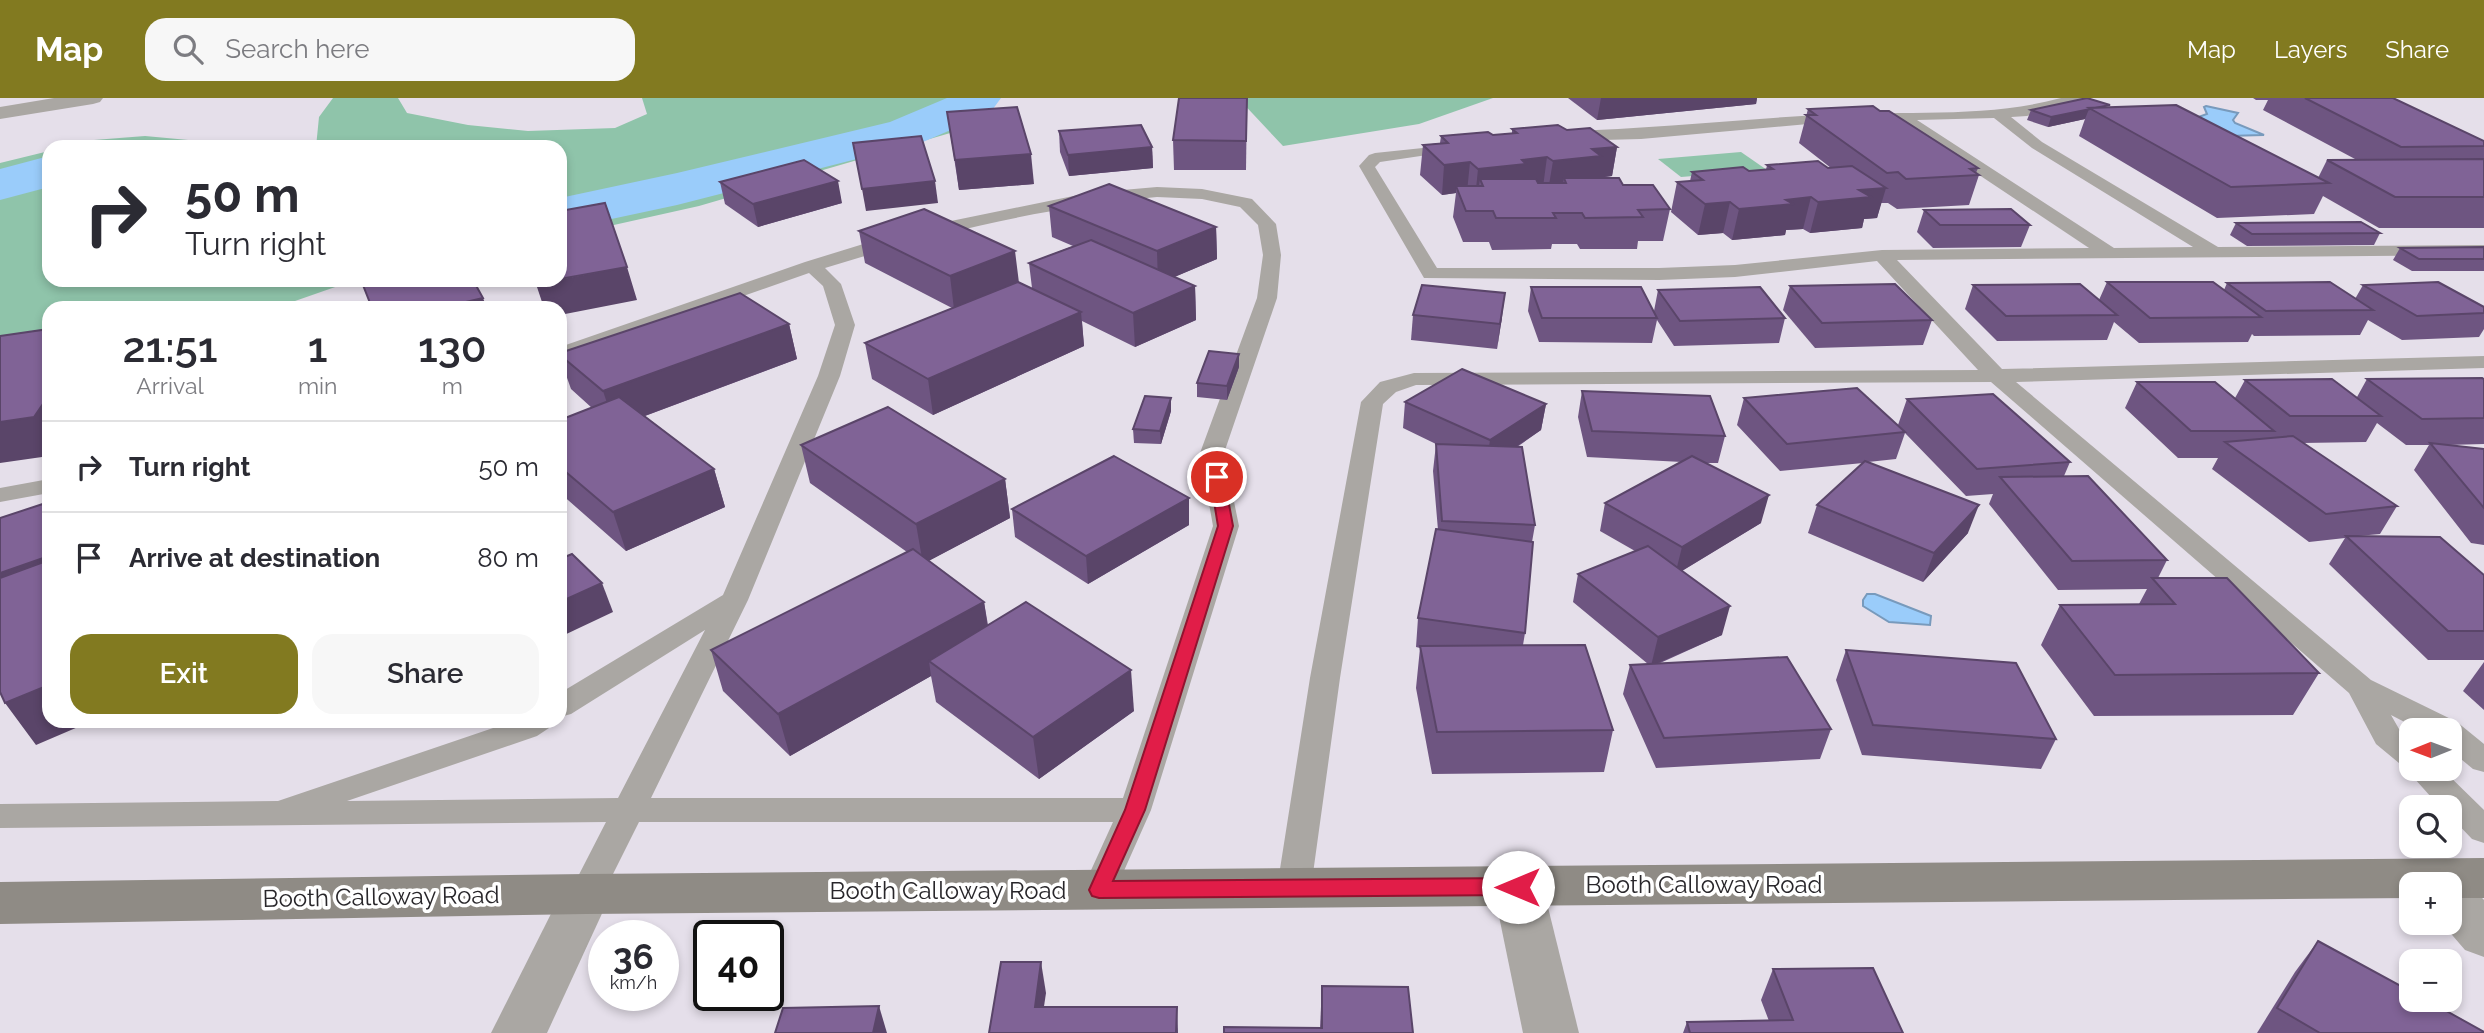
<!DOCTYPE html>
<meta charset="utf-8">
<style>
:root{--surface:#fff;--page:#f7f7f7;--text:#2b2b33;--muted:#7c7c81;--line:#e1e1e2;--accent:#827a20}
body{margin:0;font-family:Raleway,sans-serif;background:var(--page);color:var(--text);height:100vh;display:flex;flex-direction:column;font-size:26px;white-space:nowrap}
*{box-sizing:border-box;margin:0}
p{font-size:23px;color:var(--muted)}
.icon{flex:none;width:38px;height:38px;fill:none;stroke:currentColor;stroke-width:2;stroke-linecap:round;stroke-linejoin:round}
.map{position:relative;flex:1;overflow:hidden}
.side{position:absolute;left:42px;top:203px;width:525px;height:427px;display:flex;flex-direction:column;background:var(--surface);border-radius:21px;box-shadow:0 4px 10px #0003}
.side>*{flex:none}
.banner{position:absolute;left:42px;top:42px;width:525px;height:147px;border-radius:21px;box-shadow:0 4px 10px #0003;background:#fff;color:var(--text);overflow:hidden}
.needle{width:46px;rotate:269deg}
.tools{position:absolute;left:2399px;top:620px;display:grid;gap:14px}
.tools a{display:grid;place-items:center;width:63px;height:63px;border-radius:14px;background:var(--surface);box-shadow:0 4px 10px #0003;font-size:35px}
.speed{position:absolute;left:588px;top:822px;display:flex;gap:14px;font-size:35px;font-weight:700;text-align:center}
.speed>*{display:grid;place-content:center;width:91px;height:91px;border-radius:50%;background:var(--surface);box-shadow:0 4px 10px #0003;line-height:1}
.speed small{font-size:18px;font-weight:400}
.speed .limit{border:4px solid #111;border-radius:10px;background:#fff;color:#111}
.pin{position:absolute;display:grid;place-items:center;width:60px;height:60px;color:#fff;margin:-30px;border:4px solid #fff;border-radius:50%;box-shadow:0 2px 7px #0007}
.me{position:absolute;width:77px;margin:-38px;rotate:270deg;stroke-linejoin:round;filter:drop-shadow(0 0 5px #0008)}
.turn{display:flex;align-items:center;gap:24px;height:147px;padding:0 28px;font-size:32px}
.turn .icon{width:91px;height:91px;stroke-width:2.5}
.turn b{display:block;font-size:49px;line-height:60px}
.eta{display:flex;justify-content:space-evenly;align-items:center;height:119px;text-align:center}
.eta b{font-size:42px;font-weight:600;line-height:49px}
.action{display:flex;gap:14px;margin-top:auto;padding:14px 28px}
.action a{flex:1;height:80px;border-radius:21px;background:var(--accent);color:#fff;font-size:28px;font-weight:600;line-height:80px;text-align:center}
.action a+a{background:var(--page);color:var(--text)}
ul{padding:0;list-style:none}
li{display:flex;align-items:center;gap:21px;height:91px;padding:0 28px;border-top:2px solid var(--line)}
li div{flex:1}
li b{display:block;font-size:26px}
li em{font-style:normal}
header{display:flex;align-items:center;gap:42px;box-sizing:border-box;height:98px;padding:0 35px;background:var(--accent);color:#fff}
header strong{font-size:33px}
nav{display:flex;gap:38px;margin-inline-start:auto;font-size:24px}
.search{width:490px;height:63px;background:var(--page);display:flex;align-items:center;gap:18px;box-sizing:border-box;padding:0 24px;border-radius:21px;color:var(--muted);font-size:26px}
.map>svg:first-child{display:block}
</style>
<header>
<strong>Map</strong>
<div class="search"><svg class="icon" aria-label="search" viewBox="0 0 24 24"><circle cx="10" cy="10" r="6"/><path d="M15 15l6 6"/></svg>Search here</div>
<nav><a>Map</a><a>Layers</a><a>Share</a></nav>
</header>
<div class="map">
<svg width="2484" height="935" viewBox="0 0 2484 935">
<rect width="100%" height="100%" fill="#e5dfea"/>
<!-- green -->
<g fill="#8fc4aa">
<polygon points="333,0 398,0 407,15 468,27 528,33 615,30 647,16 642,0 991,0 964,31 699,108 560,139 560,49 316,49 319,19"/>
<polygon points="1238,0 1493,0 1419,26 1283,48"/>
<polygon points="145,38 210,44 229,49 66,49 94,42"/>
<polygon points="49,53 49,182 365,182 338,188 275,210 49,210 49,260 0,264 0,65"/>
<polygon points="1741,54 1767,72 1681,79 1658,61"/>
</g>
<!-- water -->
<g fill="#9accfa" stroke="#789abc" stroke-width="2">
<polygon points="2206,8 2238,15 2233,22 2235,25 2264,37 2227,38 2193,21 2207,16 2204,9"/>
<polygon points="1867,496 1875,496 1931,518 1930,527 1889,524 1863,508 1863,502"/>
</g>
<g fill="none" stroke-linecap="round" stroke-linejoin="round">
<!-- river -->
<g fill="#9accfa" fill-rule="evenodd">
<polygon points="947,0 1001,0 990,15 923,44 677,107 560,132 560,100 677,75 890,24"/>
<polygon points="49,58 49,89 0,102 0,71"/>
</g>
<!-- lane -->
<g fill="#aaa7a3" fill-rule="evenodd">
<path d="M2061 0H2084L2082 3 2027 18 2011 19 2042 44 2218 149 2484 147V157L1897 162 2002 271 2484 258V270L2016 284 2371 582 2457 624 2484 646V674L2473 671 2450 652V632H2420L2391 617 2399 631 2412 643V670H2441L2484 712V745L2472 741 2450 718V709H2440L2405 670 2376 646 2349 595 1991 284 1416 287 1396 294 1383 306 1340 580 1311 790 1306 800 1294 804 1282 800 1277 790 1310 580 1361 304 1380 284 1414 275 1978 272 1877 163 1735 179 1659 182 1424 180 1359 68 1369 57 1375 55 1461 46 1464 49 1461 52 1380 64 1375 69 1437 170H1659L1735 167 1882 152 2089 150 1898 23 1819 25 1641 41 1564 43 1556 38 1564 33C1649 31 1733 22 1818 17 1897 12 1985 21 2061 0ZM1994 20 2032 50 2193 149 2114 150 1917 22Z"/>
<path d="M1157 89 1202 91 1252 101 1276 126 1281 157 1277 200 1224 355 1239 428 1151 712 1111 802 1099 806 1087 802 1082 792 1113 724H639L598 806 586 810 574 806 569 796 606 724 0 730V706L278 703 514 623H553L549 630 537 638 347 703 618 700 705 532 571 616 560 619V595L723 497 818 278 835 227 823 188 809 175 560 262V249L805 164 912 131 1088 95ZM1157 99 1202 101 1240 109 1258 127 1263 157 1257 200 1200 355 1213 428 1123 700H651L748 502 840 278 855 227 841 186 825 170C934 136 1043 109 1157 99Z"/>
<polygon points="49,381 49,395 0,404 0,390"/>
</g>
<!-- street -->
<g fill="#aaa7a3" fill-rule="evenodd">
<polygon points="54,0 103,0 100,4 93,6 0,21 0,9"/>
<polygon points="1518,769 1536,775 1543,789 1579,935 1523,935 1493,789 1500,775"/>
<polygon points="586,776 604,782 611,796 547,935 491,935 568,782"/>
<polygon points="2450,779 2468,785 2484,802 2484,859 2465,852 2441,824 2450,824 2450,786 2431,786"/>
</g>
<!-- secondary -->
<polygon fill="#8f8b85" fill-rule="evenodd" points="2484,760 2484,800 2450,800 2450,786 2412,786 2412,800 586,816 0,826 0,784 586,776"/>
</g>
<!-- wall -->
<g fill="#6e5581">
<polygon points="1247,0 1246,72 1174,72 1173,42"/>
<polygon points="1568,0 1757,0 1756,6 1597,22"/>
<polygon points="2253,0 2393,0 2484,43 2484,130 2379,130 2323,98 2314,116 2217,120 2079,38 2085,21 2048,29 2027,22 2031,12 2109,10 2318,80 2327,62 2355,61 2263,12 2268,2 2256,2"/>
<polygon points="1808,11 1978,70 1976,75 1979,77 1969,107 1897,111 1888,105 1881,105 1877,120 1864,121 1862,130 1810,135 1803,131 1786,132 1785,137 1732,142 1723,135 1698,137 1671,114 1677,84 1690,83 1692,74 1749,73 1766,72 1767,67 1831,70 1799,45"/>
<polygon points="947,14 1034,86 959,92"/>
<polygon points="1512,31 1567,32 1617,49 1612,78 1597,80 1623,87 1670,111 1663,143 1638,143 1637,151 1580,151 1577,146 1552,146 1551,151 1492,152 1489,144 1463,144 1453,119 1456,95 1442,97 1420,77 1423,47 1440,45 1441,38 1493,37 1512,35"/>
<polygon points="1059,33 1152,49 1153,70 1069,78 1060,54"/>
<polygon points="720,84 842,105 758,129 725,106"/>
<polygon points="1049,108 1216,129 1217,161 1174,179 1195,188 1196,222 1135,249 1082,223 1084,248 933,317 872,281 865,245 952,210 865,165 859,133 1018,184 1032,190 1029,165 1073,148 1052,139"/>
<polygon points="1924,112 2030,127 2021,149 1933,150 1917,134"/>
<polygon points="2236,125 2380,135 2374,147 2247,148 2230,137"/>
<polygon points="2484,149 2484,173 2412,173 2393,162 2400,150"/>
<polygon points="2107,184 2224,192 2227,185 2355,201 2363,187 2484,209 2484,231 2479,239 2402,242 2368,222 2360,237 2254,238 2252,236 2248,244 2139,245 2114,224 2107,242 1997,243 1965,211 1973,187 2099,202"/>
<polygon points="1790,188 1932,222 1923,247 1815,250 1783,212"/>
<polygon points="1531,189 1654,213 1658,192 1785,220 1779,245 1674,248 1657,222 1652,245 1539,244 1528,213"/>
<polygon points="1413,217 1502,219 1497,251 1411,242"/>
<polygon points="789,226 797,261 645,318 714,371 725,409 626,453 560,395 560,322 592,310 571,291 560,260 560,255"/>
<polygon points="1239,269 1227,302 1197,299 1197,285"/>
<polygon points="2367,281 2484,281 2484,346 2447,347 2484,351 2484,447 2471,445 2414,372 2429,347 2406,347 2377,325 2366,344 2302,345 2397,408 2380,436 2358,438 2484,477 2484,562 2428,562 2329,466 2345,440 2309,444 2212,371 2218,360 2178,360 2125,310 2137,284 2235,300 2245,282 2357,299"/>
<polygon points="1582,293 1725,338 1718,365 1705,365 1761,425 1682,473 1722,537 1658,566 1831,631 1820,661 1656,670 1623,596 1630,567 1648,566 1573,504 1578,476 1635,453 1600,433 1605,405 1682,364 1587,359 1578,319"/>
<polygon points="1171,300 1171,313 1161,346 1134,345 1133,331"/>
<polygon points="1744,300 1898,327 1907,301 2070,364 2064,378 2167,462 2158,480 2319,575 2293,617 2094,618 2041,547 2060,507 2139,506 2147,491 2058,492 1989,406 1993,396 1966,398 1905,335 1896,361 1868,364 1968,435 1923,484 1808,435 1817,407 1863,365 1780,373 1737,327"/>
<polygon points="1405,304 1546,306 1541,332 1517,349 1535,427 1532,444 1525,535 1523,547 1613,632 1604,674 1432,676 1416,590 1420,550 1416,549 1418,520 1438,432 1433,373 1436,346 1403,330"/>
<polygon points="801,347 1005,381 1010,420 928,463 984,504 988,527 1134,613 1039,681 936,604 931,578 790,658 723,593 711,552 907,454 810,385"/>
<polygon points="1189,400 1189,427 1088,486 1015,439 1012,411"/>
<polygon points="1846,552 2056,641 2041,671 1862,657 1836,582"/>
<polygon points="2484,564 2484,612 2463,593"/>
<polygon points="2318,843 2484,935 2257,935 2295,874"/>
<polygon points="1773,871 1903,935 1683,935 1687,924 1769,923 1761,902"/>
<polygon points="1322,888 1413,935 1320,930"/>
</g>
<!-- shaded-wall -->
<g fill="#5a4569">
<polygon points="1601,0 1757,0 1756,6 1597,22"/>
<polygon points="2089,11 2085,21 2048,29 2051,19"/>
<polygon points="1152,49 1153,70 1069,78 1068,57"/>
<polygon points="1617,49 1612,78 1597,80 1596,87 1566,85 1564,80 1562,91 1548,93 1553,63 1592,51"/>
<polygon points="1031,56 1034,86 959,92 955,62"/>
<polygon points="1547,59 1543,89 1483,88 1480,81 1477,101 1475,101 1478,71 1522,62"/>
<polygon points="1470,64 1467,94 1456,88 1456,95 1442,97 1444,67"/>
<polygon points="838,83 842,105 758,129 753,106"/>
<polygon points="935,83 938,105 866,113 862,91"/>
<polygon points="1886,90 1877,120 1864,121 1862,130 1810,135 1818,104 1859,92"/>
<polygon points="1811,99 1803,131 1786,132 1785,137 1732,142 1739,111 1786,102"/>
<polygon points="1730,104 1723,135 1698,137 1705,106"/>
<polygon points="1216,129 1217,161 1158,186 1157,153"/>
<polygon points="1015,153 1019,185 954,211 950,178"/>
<polygon points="627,169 637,202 560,217 560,210 544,210 536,186"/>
<polygon points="1195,188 1196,222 1135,249 1133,215"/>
<polygon points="1505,195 1502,219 1497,251 1500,226"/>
<polygon points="483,200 487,210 440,210"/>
<polygon points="1081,214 1084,248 933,317 928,281"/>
<polygon points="789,226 797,261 615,329 603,293"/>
<polygon points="1239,256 1239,269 1227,302 1227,288"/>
<polygon points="49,297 49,358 0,365 0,324"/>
<polygon points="1171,300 1171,313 1161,346 1160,333"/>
<polygon points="1546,306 1541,332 1486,369 1490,342"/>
<polygon points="714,371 725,409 626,453 613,414"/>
<polygon points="1005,381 1010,420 923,466 916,426"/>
<polygon points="1769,397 1761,425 1675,477 1682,449"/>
<polygon points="1189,400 1189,427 1088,486 1086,458"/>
<polygon points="1979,407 1968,435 1923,484 1934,455"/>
<polygon points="49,458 49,493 0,511 0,475"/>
<polygon points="602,485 613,514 560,539 560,504"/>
<polygon points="984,504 990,545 929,563 931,578 790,658 778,616"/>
<polygon points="1730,508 1722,537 1651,568 1658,539"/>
<polygon points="1131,572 1134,613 1039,681 1033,639"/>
<polygon points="49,587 49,623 92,623 36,647 5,605"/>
<polygon points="1041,864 1046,895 1040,935 1035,909"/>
<polygon points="879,908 887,935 873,935"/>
<polygon points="1177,909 1178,935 1176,935"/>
</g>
<!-- building -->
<g fill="#806396" stroke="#5a4569" stroke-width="2">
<polygon points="1179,0 1247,0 1246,43 1173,42"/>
<polygon points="2087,0 2110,7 2051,19 2031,12"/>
<polygon points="2305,0 2393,0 2484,43 2484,48 2401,49"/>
<polygon points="2176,7 2329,85 2231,89 2089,10"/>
<polygon points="1873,8 1880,13 1889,13 1978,70 1970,71 1979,77 1906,81 1898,74 1887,75 1806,17 1816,17 1808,11"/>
<polygon points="1017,9 1031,56 955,62 947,14"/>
<polygon points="1141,27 1152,49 1068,57 1059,33"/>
<polygon points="1558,27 1567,32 1590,30 1617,49 1592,51 1601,58 1553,63 1547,59 1522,62 1526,66 1478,71 1470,64 1444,67 1423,47 1448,45 1441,38 1488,34 1493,37 1517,35 1512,31"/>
<polygon points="921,38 935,83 862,91 853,45"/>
<polygon points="2484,61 2484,99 2395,99 2327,62"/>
<polygon points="804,62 838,83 753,106 720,84"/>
<polygon points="1818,63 1828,70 1852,68 1886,90 1859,92 1871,99 1818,104 1811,99 1786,102 1793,106 1739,111 1730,104 1705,106 1677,84 1703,82 1692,74 1743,69 1749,73 1773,71 1767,67"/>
<polygon points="1564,80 1619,80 1623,87 1653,87 1670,111 1638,112 1643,119 1585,120 1582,115 1553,115 1556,120 1496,120 1493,113 1466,113 1456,88 1483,88 1480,81 1536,81 1538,85 1566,85"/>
<polygon points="1109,86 1216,129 1157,153 1049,108"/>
<polygon points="605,105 627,169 560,181 560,113"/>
<polygon points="924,111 1015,153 950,178 859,133"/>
<polygon points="2011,111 2030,127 1940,127 1924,112"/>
<polygon points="2361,124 2380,135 2252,136 2236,125"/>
<polygon points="1091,142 1195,188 1133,215 1029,165"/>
<polygon points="2484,149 2484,161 2419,161 2400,150"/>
<polygon points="361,182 473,182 483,200 440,210 372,210"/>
<polygon points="535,182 556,182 536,186"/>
<polygon points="1018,184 1081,214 928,281 865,245"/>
<polygon points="2107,184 2213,184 2261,219 2150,220"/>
<polygon points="2330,184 2373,212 2266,213 2227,185"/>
<polygon points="2438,184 2484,209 2484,215 2417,218 2363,187"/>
<polygon points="1895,186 1932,222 1822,225 1790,188"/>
<polygon points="2080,186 2117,217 2006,218 1973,187"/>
<polygon points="1422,187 1505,195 1500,226 1413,217"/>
<polygon points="1531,189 1641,189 1657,220 1542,220"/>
<polygon points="1760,189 1785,220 1680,223 1658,192"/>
<polygon points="740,195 789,226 603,293 560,257 560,255"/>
<polygon points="49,231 49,297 34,319 0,324 0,238"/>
<polygon points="1209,253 1239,256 1227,288 1197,285"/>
<polygon points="1462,271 1546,306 1490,342 1405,304"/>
<polygon points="2482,280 2484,281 2484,320 2422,321 2367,281"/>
<polygon points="2332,281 2381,318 2290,318 2245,282"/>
<polygon points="2137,284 2215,284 2274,333 2191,333"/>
<polygon points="1857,290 1905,334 1787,346 1744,300"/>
<polygon points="1582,293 1710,298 1725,338 1592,333"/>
<polygon points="1993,296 2070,364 1977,371 1907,301"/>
<polygon points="1145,298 1171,300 1160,333 1133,331"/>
<polygon points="619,299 714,371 613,414 560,369 560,322"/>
<polygon points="888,309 1005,381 916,426 801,347"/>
<polygon points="2293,338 2397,408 2326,416 2225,344"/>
<polygon points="2430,345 2484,351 2484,410"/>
<polygon points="1436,346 1522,349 1535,427 1442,423"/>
<polygon points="1114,358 1189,400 1086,458 1012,411"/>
<polygon points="1692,358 1769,397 1682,449 1605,405"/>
<polygon points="1865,363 1979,407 1934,455 1817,407"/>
<polygon points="2088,378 2167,462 2072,463 2000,379"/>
<polygon points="49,404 49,458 0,475 0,420"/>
<polygon points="1436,431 1533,444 1525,535 1418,520"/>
<polygon points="2346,438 2440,439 2484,477 2484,533 2448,533"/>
<polygon points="1648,448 1730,508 1658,539 1578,476"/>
<polygon points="913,451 984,504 778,616 711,552"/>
<polygon points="572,456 602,485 560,504 560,461"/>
<polygon points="49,462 49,587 5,605 0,594 0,480"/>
<polygon points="2152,480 2227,480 2319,575 2115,577 2060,507 2175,506"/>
<polygon points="1026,504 1131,572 1033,639 929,563"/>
<polygon points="1585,547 1613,632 1437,634 1420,548"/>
<polygon points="1846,552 2016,565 2056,641 1873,627"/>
<polygon points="1787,559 1831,631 1664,640 1630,567"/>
<polygon points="2318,843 2412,894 2412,901 2425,901 2484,934 2484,935 2320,935 2277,910"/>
<polygon points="1001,864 1041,864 1035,909 1177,909 1176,935 989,935"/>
<polygon points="1873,870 1903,935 1690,935 1687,924 1793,922 1773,871"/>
<polygon points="1322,888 1408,889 1413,935 1224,935 1224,929 1322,930"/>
<polygon points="879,908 873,935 775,935 783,910"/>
</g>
<!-- route -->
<polygon fill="#e11d48" stroke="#92132f" stroke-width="2" points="1217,375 1224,379 1233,428 1145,712 1113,783 1518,780 1526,783 1529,789 1526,795 1518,797 1099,800 1092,798 1089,792 1125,712 1218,428 1210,379"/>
<g text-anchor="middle" stroke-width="7" stroke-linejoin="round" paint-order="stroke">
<!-- near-street labels -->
<g font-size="24" fill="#28262a" stroke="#fff">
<text x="1704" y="795">Booth Calloway Road</text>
<text x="948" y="801">Booth Calloway Road</text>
<text transform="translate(381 799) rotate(-1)" y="8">Booth Calloway Road</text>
</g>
</g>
</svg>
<div class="tools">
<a><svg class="needle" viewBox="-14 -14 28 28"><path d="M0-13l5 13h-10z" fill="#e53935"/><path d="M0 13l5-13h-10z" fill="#7c7c81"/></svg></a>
<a><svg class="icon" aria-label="search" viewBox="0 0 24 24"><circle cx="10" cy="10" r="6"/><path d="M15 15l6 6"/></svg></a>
<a>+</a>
<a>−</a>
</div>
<div class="speed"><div>36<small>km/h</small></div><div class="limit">40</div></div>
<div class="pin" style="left:1217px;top:379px;background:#d93025"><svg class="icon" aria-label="arrive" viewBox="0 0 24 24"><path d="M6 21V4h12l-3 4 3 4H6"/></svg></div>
<svg class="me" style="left:1518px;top:789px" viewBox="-20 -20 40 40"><circle r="19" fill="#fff"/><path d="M0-13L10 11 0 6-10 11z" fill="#e11d48"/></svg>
<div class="banner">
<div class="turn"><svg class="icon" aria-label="right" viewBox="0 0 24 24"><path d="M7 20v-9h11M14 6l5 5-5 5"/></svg><div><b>50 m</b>Turn right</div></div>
</div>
<section class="side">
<div class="eta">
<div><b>21:51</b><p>Arrival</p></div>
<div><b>1</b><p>min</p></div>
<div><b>130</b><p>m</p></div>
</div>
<ul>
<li><svg class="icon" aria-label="right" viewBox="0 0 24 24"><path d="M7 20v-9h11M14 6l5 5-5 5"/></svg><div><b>Turn right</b></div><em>50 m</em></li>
<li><svg class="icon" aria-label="arrive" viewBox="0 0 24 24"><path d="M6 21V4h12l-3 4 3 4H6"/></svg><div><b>Arrive at destination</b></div><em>80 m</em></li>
</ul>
<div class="action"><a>Exit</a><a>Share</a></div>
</section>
</div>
